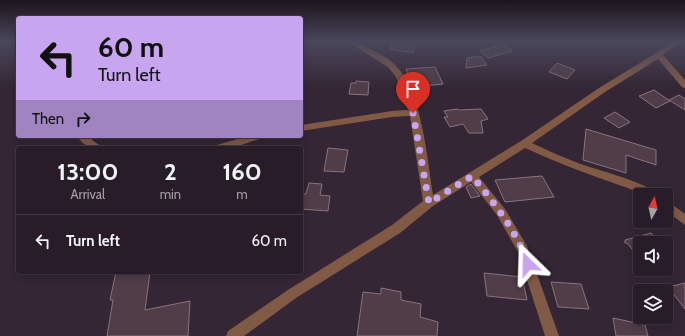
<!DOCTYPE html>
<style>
:root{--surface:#271c27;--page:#332933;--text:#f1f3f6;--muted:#a4a1a7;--line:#433a44}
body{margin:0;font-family:Cabin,sans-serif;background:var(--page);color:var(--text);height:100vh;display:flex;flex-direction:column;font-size:15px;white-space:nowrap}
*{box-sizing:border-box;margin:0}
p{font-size:13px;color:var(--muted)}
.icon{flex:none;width:22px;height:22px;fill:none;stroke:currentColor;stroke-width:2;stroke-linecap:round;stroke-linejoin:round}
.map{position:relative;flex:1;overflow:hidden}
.sheet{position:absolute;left:16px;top:146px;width:287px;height:128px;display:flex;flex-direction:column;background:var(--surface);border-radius:4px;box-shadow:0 2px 10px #0003,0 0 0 1px var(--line)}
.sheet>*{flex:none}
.guide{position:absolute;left:16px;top:16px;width:287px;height:122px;border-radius:4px;box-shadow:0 2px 10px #0003,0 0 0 1px var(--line);background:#c7a6ef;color:#111;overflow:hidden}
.needle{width:26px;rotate:8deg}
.buttons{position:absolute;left:633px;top:188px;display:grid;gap:8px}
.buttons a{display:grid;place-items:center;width:40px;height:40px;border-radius:4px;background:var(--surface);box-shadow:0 2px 10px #0003,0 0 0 1px var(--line);font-size:20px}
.pin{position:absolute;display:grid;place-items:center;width:34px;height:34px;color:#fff;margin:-41px -17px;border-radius:50% 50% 50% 0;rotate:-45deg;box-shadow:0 0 4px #0007}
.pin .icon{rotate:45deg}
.me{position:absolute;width:44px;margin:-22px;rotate:338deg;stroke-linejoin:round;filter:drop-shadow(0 0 3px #0008)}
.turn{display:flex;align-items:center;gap:14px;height:84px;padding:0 16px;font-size:18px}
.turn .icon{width:52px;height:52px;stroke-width:2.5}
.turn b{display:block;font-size:28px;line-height:34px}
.then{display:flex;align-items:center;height:38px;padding:0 16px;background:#0003;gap:8px;font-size:15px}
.eta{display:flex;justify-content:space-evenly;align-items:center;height:68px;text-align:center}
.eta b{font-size:24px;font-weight:700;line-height:28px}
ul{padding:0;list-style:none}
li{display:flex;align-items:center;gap:12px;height:52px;padding:0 16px;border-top:1px solid var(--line)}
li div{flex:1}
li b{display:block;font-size:15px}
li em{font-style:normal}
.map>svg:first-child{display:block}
</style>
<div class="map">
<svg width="685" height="336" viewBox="0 0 685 336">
<rect width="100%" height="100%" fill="#342634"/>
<!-- building -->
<g fill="#503d47" stroke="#89737f">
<polygon points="393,41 416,43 413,53 390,49"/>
<polygon points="504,44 512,51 488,58 480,51"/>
<polygon points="480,56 487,65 466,68 467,58"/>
<polygon points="557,63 575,70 567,79 549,72"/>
<polygon points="435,67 443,84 413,87 406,69"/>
<polygon points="356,81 369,82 368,95 349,94 351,83 356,83"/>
<polygon points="654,90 670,101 656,108 639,96"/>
<polygon points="679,95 685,99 685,110 669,100"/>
<polygon points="457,109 459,110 481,109 488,119 481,121 483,133 469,133 463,124 450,127 444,117 448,117 444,111"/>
<polygon points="615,112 630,122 619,128 604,118"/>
<polygon points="586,129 656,150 656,165 626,155 626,173 583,160"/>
<polygon points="328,148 348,150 344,172 324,171"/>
<polygon points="542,176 554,197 505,202 495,180"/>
<polygon points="309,183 322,184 320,195 330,196 328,211 301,209 301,194 306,194"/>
<polygon points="471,184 480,196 471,198 466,187"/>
<polygon points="651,233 660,243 640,243 640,259 627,243 625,243 625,240"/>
<polygon points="116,272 150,272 145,310 190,301 188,336 107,336 113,300 110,300"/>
<polygon points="484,273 522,277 527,300 487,296"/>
<polygon points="551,282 581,284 589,309 558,307"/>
<polygon points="685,283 685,309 668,287"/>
<polygon points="381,288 401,292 401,300 421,304 420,317 438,322 437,336 357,336 363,292 381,294"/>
<polygon points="613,318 645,325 648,336 616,336"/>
</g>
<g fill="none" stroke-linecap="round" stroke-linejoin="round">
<!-- minor -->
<g fill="#815a46" fill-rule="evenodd">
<path d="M347 41C356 41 363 45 372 50 380 54 389 58 395 65 422 91 427 158 433 195L521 141 599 88 656 53 674 41H681L663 55 685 80V88L682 87 658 59 605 92 532 143C547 150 562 157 578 163 593 169 651 183 657 195 640 195 635 190 619 185 587 174 556 162 525 148L479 177 505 209 527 246 559 336H545L518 252 497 215 471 182 433 206 400 233 296 298 244 336H226L228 331 288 290 392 225 423 201 410 116 392 117 301 131V125L392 111 408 110 396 77 389 68Z"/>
<path d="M77 136H87L103 148C91 148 84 147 77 136Z"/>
<polygon points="248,136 264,136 262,138 232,148 215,148 217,145"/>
<polygon points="666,200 685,214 685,225 666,211"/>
</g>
</g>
<!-- sky -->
<linearGradient id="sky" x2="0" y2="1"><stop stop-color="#1d151d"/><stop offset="0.47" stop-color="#4a475c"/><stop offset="1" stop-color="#4a475c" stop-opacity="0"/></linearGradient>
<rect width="685" height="88" fill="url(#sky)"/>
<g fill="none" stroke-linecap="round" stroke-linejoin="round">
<!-- route -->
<path stroke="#c7a6ef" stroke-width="7" stroke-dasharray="0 12.6" d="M413 113 429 203 472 176C495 204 516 230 528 264"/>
</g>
</svg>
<div class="buttons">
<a><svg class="needle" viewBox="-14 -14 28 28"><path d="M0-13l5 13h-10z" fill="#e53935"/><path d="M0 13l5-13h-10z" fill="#a4a1a7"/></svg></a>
<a><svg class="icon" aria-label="sound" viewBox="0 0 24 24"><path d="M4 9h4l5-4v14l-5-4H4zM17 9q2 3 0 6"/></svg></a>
<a><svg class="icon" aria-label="layers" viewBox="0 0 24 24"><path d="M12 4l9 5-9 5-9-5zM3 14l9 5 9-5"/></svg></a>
</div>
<div class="pin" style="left:413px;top:113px;background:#d93025"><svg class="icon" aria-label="arrive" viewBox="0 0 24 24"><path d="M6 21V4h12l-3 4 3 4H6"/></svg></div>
<svg class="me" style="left:528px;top:264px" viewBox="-20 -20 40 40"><path d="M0-17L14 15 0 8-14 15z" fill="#c7a6ef" stroke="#fff" stroke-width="4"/></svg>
<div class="guide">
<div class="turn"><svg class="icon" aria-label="left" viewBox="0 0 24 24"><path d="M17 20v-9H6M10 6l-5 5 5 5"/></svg><div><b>60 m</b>Turn left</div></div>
<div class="then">Then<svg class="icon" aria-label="right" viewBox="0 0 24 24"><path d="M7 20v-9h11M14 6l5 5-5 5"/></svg></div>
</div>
<section class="sheet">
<div class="eta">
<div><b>13:00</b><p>Arrival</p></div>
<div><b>2</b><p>min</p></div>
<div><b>160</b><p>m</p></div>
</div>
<ul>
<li><svg class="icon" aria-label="left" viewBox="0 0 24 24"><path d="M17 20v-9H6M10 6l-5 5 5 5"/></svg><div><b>Turn left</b></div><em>60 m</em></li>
</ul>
</section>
</div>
